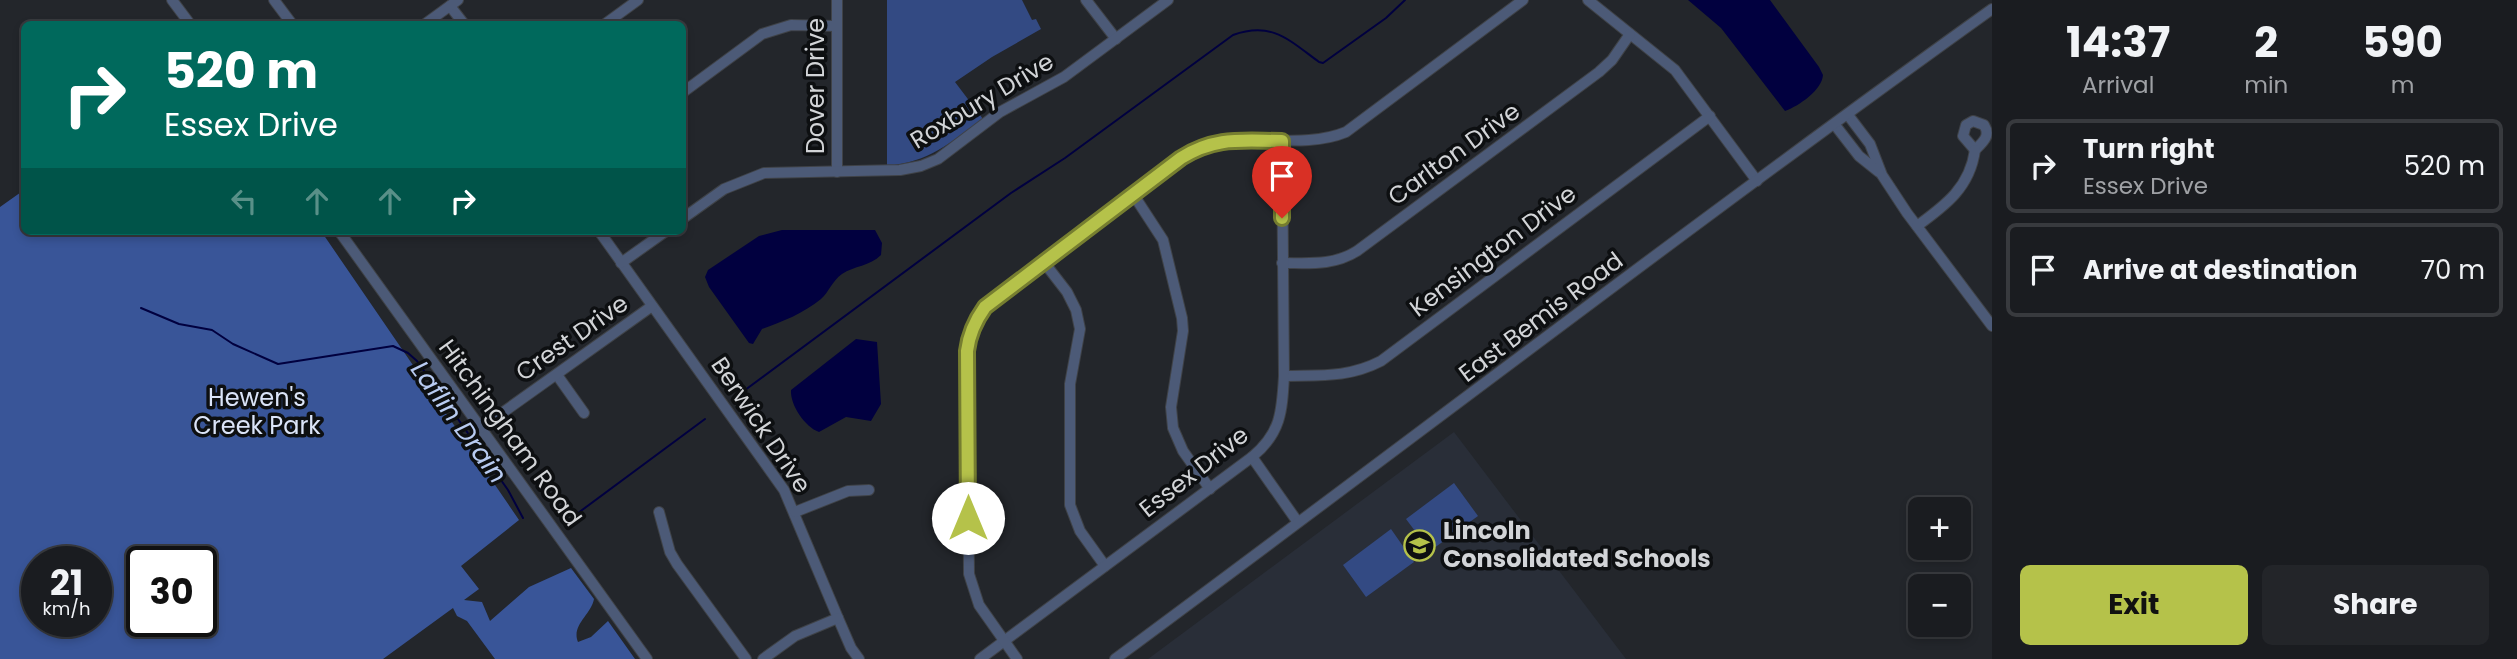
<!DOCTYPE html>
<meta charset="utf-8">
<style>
:root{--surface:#1a1c20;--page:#232529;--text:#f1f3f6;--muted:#9fa1a5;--line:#383a3e;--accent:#b5c24a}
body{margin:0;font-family:Poppins,sans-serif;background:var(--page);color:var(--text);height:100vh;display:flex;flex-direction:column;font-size:26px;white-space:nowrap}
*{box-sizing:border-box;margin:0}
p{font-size:23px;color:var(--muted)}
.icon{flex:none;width:38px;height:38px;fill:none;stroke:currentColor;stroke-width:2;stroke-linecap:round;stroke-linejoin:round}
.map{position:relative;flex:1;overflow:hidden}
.sheet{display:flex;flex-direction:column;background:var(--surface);width:525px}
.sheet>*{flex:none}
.banner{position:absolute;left:21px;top:21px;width:665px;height:214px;border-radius:10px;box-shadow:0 4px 10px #0003,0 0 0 2px var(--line);background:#00695c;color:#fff;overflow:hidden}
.controls{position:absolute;left:1908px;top:497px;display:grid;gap:14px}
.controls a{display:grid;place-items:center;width:63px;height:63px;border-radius:10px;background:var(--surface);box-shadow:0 4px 10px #0003,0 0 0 2px var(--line);font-size:35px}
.speed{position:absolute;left:21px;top:546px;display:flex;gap:14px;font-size:35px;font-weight:700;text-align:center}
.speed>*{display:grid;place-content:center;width:91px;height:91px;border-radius:50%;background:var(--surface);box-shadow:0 4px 10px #0003,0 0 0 2px var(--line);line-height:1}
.speed small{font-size:18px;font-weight:400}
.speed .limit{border:4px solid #111;border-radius:10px;background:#fff;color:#111}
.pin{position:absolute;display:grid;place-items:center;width:60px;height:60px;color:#fff;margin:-72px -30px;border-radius:50% 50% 50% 0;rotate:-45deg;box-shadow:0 0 7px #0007}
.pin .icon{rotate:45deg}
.me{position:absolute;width:77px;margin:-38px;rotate:0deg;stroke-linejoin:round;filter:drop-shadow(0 0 5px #0008)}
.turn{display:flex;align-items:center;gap:24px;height:147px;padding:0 28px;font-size:32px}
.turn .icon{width:91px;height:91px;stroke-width:2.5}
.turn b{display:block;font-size:49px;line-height:60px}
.lanes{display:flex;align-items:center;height:66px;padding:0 28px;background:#0003;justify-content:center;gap:35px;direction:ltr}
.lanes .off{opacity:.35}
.eta{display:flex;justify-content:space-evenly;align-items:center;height:119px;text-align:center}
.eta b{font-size:42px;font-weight:700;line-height:49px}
.primary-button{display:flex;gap:14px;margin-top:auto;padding:14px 28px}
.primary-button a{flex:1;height:80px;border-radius:10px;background:var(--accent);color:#111;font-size:28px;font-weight:700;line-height:80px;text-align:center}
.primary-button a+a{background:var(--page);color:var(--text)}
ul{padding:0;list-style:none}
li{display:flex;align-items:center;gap:21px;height:94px;margin:0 14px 10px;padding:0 14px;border:4px solid var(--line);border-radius:10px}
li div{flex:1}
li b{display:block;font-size:26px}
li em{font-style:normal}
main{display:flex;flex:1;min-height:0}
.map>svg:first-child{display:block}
</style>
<main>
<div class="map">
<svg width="1992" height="659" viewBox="0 0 1992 659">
<rect width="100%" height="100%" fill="#23262b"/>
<!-- built -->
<polygon fill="#292e38" points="1454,432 1626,659 1148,659"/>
<!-- green -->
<g fill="#334a83">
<path d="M887 0H1022L1032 20 1036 19 1041 29 992 57 955 82 983 119C950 143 929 162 887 166Z"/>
<polygon points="1454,483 1478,516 1430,551 1406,519"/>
<polygon points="1391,529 1414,562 1366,597 1343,565"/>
</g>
<!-- forest -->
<path fill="#395598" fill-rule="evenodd" d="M24 190V231H321L519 520 461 566 479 589 464 600 482 602 490 621 529 587 571 568 594 599C591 615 571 625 578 642L591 637 608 621 635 659H495L467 621 457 616 453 608 383 659H0V207ZM37 562H96V621H37ZM142 562H201V621H142Z"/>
<!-- water -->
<g fill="#01003f">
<path d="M1688 0H1770L1819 67 1823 75C1822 90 1799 106 1785 111L1721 28Z"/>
<path d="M782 230H875L882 243 881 255C870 266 854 266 842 274 832 281 829 292 821 299 804 313 782 322 762 329L753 344 749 343 709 287 705 277 708 270 759 236Z"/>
<path d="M856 339 877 342 881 404 871 421 846 417 819 432C805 427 790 405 791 390Z"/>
</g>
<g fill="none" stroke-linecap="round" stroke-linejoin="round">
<!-- stream -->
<g stroke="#01003f" stroke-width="2">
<polyline points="141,308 179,324 212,330 233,344 278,364 393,346 408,353 417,361 508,490 523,518"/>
<path d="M741 393 1011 193 1065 158 1233 35C1272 21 1289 40 1319 62L1323 63 1386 18 1405 0"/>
<polyline points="574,516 705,419"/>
</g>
<defs>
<g id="minor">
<polyline points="172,0 190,24"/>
<polyline points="274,0 292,24"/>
<polyline points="1086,0 1116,39"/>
<polyline points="1588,0 1675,70 1757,181"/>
<polyline points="450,6 464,24"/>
<polyline points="425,24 458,0"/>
<polyline points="605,24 638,0"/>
<polyline points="682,93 762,34 791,25 837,26"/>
<polyline points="1848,115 1870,144 1882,175 1907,213 1992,326"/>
<path d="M1973 121 1984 125C1991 136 1983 142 1975 150L1963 136 1966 125Z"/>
<polyline points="1835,125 1859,156 1879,172"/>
<polyline points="837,172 837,0"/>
<polyline points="1133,194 1163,240 1182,318 1183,331 1171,407 1173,428 1183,451 1210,489"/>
<polyline points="682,219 724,189 764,173 900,170 921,166 938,159 1000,112 1064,77 1168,0"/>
<path d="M1917 226C1946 205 1970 187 1975 150"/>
<polyline points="339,231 647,659"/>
<polyline points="599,231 784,490 838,618 851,648 859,659"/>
<polyline points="1043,261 1067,292 1076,310 1080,329 1070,384 1070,505 1080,531 1105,566"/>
<polyline points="621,263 666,231"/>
<path d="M1282 263C1309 263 1333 266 1357 251L1599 72 1612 60 1630 34"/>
<polyline points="557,375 584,413"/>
<path d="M1284 376C1320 375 1348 378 1381 361L1710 116"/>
<polyline points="481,428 652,306"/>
<polyline points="1252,457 1297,521"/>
<polyline points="659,512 670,552 677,564 746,659"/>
<polyline points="795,512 848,491 869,490"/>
<polyline points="763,659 795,636 838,618"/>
<path d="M980 659 1252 457C1281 433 1282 412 1284 376L1282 141"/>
<path d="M1017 659 979 605 969 574 967 351 969 337 976 321 998 295 1194 150C1241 128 1297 152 1346 132L1523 0"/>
<path d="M1115 659C1407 443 1696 221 1992 9"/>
</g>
</defs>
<!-- minor casing -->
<use href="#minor" stroke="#3f4247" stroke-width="12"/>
<!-- minor -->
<use href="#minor" stroke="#4c5a77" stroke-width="10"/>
</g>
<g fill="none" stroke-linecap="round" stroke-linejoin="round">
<defs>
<path id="route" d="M968 518 967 351C969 334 975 321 985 307L1181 158C1216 136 1243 141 1282 141V218"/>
</defs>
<!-- route casing -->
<use href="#route" stroke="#767e30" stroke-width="18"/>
<!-- route -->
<use href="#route" stroke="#b5c24a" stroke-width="12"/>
</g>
<!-- icons -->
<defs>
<symbol id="school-ring" viewBox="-11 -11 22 22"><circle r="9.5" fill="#0d0f11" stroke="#b5c24a" stroke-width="1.5"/><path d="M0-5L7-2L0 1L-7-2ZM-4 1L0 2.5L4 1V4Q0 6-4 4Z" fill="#b5c24a"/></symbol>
</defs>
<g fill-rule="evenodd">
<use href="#school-ring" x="1402" y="528" width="35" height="35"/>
</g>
<g text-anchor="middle" stroke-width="7" stroke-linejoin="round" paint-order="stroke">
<!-- street labels -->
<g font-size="24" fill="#d2d4d7" stroke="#0d0f11">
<text transform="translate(816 86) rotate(-90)" y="8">Dover Drive</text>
<text transform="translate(982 101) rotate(-31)" y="8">Roxbury Drive</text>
<text transform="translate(1454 154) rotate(-36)" y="8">Carlton Drive</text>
<text transform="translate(1493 251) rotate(-37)" y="8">Kensington Drive</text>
<text transform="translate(1541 317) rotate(-37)" y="8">East Bemis Road</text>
<text transform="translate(572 338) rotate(-35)" y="8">Crest Drive</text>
<text transform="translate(761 425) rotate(56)" y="8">Berwick Drive</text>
<text transform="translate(510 433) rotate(54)" y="8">Hitchingham Road</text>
<text transform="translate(1194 472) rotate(-38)" y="8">Essex Drive</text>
</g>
<!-- park labels -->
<g font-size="24" fill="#dbe4f8" stroke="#0d0f11">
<text x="257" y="406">Hewen's<tspan x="257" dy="28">Creek Park</tspan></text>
</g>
<!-- poi labels -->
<g font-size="24" font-weight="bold" fill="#d2d4d7" stroke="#0d0f11" text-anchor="start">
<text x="1443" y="539">Lincoln<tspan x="1443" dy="28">Consolidated Schools</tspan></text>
</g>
<!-- water labels -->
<g font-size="26" font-style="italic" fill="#b8cbf1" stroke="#0d0f11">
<text transform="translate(459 422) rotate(54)" y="9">Laflin Drain</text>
</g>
</g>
</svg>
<div class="controls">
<a>+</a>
<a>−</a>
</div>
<div class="speed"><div>21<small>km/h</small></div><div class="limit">30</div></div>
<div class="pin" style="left:1282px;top:218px;background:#d93025"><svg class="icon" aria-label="arrive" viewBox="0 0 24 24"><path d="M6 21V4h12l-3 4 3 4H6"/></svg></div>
<svg class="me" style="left:968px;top:518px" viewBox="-20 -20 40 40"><circle r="19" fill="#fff"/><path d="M0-13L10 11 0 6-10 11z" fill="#b5c24a"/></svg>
<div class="banner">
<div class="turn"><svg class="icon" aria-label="right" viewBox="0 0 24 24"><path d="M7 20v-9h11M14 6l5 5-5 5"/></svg><div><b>520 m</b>Essex Drive</div></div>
<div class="lanes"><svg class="icon off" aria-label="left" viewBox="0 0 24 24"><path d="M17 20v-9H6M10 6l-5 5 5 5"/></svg><svg class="icon off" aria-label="ahead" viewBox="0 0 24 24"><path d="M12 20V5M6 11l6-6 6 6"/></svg><svg class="icon off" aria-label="ahead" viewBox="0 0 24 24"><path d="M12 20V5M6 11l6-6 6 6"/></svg><svg class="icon" aria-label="right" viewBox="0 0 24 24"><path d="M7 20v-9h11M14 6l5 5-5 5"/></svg></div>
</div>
</div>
<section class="sheet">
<div class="eta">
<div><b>14:37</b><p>Arrival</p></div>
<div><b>2</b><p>min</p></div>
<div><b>590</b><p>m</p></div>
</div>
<ul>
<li><svg class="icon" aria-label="right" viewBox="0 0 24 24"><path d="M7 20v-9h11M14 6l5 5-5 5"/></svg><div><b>Turn right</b><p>Essex Drive</p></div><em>520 m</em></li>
<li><svg class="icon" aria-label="arrive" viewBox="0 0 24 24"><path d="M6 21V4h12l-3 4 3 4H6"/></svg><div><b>Arrive at destination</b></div><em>70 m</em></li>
</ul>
<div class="primary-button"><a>Exit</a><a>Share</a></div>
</section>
</main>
